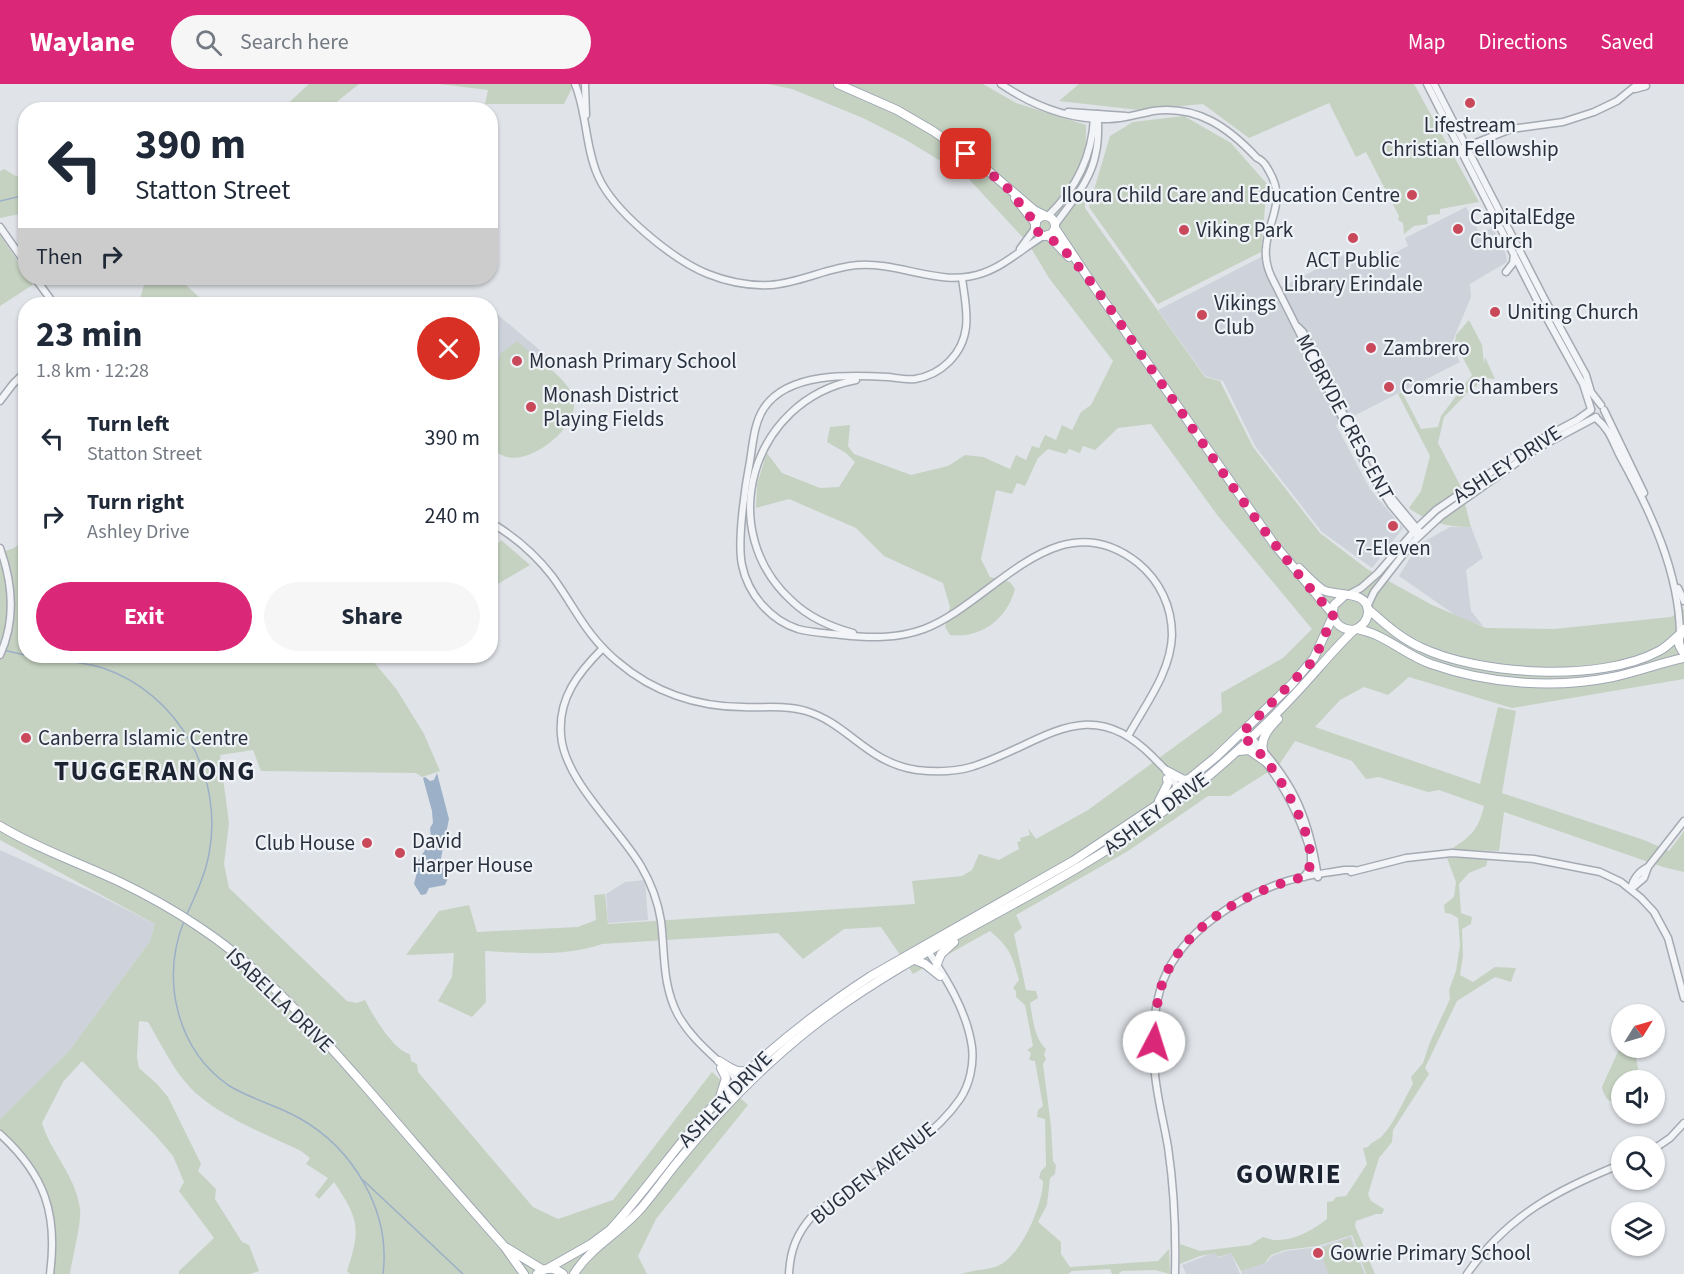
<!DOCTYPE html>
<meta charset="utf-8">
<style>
:root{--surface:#fff;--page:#f6f6f7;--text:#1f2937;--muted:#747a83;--accent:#db2777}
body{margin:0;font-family:"Source Sans 3",sans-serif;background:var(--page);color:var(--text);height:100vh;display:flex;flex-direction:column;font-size:22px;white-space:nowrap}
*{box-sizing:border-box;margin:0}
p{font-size:20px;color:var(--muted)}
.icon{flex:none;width:33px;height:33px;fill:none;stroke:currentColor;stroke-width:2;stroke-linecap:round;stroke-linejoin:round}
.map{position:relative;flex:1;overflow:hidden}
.drawer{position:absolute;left:18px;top:213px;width:480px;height:366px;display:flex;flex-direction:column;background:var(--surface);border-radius:24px;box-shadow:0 2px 4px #0004}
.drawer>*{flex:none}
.hud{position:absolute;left:18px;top:18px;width:480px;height:183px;border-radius:24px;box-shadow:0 2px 4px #0004;background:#fff;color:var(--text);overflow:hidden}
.needle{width:39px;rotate:53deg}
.fabs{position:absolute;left:1611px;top:920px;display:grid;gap:12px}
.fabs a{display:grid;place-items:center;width:54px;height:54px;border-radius:50%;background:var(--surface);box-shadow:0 2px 4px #0004;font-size:30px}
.pin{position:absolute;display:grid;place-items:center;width:51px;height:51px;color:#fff;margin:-26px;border-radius:12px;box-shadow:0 3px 9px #0006}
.me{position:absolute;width:66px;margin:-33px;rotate:5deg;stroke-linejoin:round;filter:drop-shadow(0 0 4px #0008)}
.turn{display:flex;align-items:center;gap:21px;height:126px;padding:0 18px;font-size:27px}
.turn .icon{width:78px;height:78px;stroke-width:2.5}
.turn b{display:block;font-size:42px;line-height:51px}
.then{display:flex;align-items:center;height:57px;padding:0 18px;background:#0003;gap:12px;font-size:22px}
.round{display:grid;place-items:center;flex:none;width:63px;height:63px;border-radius:32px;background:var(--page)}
.summary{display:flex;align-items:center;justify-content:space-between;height:102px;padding:0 18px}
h1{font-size:36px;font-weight:700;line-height:45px}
.button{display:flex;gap:12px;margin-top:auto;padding:12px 18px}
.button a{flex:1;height:69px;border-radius:36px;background:var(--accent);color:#fff;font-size:24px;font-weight:700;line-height:69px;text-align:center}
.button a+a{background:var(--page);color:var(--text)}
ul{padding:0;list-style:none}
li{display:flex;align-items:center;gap:18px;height:78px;padding:0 18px}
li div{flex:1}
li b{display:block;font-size:22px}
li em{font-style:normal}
header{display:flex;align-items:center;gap:36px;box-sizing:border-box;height:84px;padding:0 30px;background:var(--accent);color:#fff}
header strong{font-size:28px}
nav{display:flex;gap:33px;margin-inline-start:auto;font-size:21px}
.search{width:420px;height:54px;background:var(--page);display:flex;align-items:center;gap:15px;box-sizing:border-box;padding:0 21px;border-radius:33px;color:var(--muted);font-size:22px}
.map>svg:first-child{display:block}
</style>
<header>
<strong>Waylane</strong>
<div class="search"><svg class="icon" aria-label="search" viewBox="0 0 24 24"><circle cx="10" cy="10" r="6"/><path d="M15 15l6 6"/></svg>Search here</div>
<nav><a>Map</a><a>Directions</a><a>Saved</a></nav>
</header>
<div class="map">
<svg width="1684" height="1190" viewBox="0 0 1684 1190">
<rect width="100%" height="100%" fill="#e0e3e8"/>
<!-- built -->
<g fill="#ced2da">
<polygon points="1466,123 1479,148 1493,144 1506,170 1507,178 1470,200 1471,213 1451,261 1460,278 1336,341 1370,405 1403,444 1372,484 1322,448 1255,362 1223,297 1205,292 1158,226 1263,172 1280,204 1352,167 1362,186 1408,162 1405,154"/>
<polygon points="491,225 547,272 505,323 500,319 491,329"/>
<polygon points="1450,443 1471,443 1483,474 1466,486 1471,527 1483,542 1458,533 1399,492 1418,461"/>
<polygon points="0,766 92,808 155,840 150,857 69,967 0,1035"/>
<polygon points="645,796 648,836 608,839 606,810 625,798"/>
<polygon points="1351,1152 1365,1190 1242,1190 1241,1187 1267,1178 1272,1172 1286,1167 1319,1163"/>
<polygon points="1215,1168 1218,1174 1231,1169 1240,1190 1186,1190 1182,1181"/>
</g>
<!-- green -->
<g fill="#c5d2c1">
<polygon points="309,0 359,0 328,25 282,25"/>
<polygon points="440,0 577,0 573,2 564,20 485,20 488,6"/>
<path d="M768 0H983L1016 19 1086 41 1085 124 1205 293 1220 297 1253 363 1320 449 1367 485 1432 521 1486 544 1554 545 1671 533 1684 525V595L1512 624 1409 593 1388 611 1364 603 1340 616 1315 643 1480 700 1498 623 1516 627 1502 709 1644 756 1669 767 1684 747V788L1663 783 1504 728 1499 767 1450 766C1471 752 1478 747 1484 722L1439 706 1428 708 1379 693 1366 695 1352 677 1295 657 1279 681 1230 712H1208L1128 767 1016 831 1022 844 1014 850 1026 906 1036 907 1038 914 1030 919C1033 935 1034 954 1046 965L1044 971 1046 975 1043 980 1051 1042 1053 1077 1056 1081 1055 1090 1050 1094 1047 1121 1038 1138 1061 1158V1170L1070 1183 1158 1177 1169 1165 1170 1190 1155 1186 1122 1187 1118 1190H1112L1110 1185 1072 1187 1068 1190H961C972 1186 987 1186 998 1182 1021 1172 1043 1121 1043 1097L1039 1094 1041 1087 1046 1082 1045 1035 1037 1033 1038 1026 1043 1022 1035 977 1029 976 1031 969 1027 966 1033 962 1025 921 1016 913V907L1013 904 1019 896C1012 871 1010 864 990 847L913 890 881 843 844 845 803 875 778 849 602 860C565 873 523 869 485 867L486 918 472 933 438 917 452 893 454 869 406 871 439 827 469 821 477 848 578 843 596 836 594 811 605 810 608 840 915 820 912 797 962 792 972 786 979 770 999 776 1019 765 1017 758 1021 757 1020 754 1030 751 1028 744 1036 755 1088 726 1222 628 1221 609 1283 574 1312 545 1218 432 1151 340 1118 344 1095 366 1083 362 1080 369 1069 365 1066 370 1048 365 1038 374 1025 402 1017 399 1012 410 996 406 981 475 990 493 1010 498 1015 505C1007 535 981 555 950 551L945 543 950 523 943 499 884 472 856 444 789 415 756 424 757 400 767 369 782 389 820 404 839 403 855 378 846 369 827 358 830 343 850 341 848 362 854 370 911 391 948 382 965 371 983 373 1010 385 1016 371 1026 376 1032 362 1039 364 1045 351 1056 356 1062 341 1072 346 1081 328 1091 321 1113 277 1049 194 1028 159 967 93 906 56 863 34 792 5Z"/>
<polygon points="1079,0 1414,0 1479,118 1440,125 1440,130 1429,131 1427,133 1428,140 1414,142 1404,150 1403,139 1398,136 1399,132 1366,68 1356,73 1329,19 1249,54 1203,20 1139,26 1059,17"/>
<polygon points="1184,32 1231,59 1267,100 1261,168 1158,220 1089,123 1110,52 1133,38"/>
<polygon points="4,85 16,92 25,91 25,129 0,134 0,87"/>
<polygon points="0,151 25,188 26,194 29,194 34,200 0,222"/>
<polygon points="146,194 178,194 199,213 140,215"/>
<path d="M1469 236 1482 261 1484 280 1485 273 1495 295 1477 293V302L1473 303 1444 333 1438 359 1460 401 1471 443C1448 443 1429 439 1409 424L1421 407 1430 372 1398 310 1402 308 1421 345 1438 343 1441 332 1472 291 1455 259 1456 251Z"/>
<path d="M517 257C532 271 567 294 573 312 583 340 533 380 507 373 502 372 495 367 491 365V330L500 270Z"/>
<path d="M25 455 26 572H369L397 606 424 650 440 687 422 693 416 689 261 687 253 666 220 671 229 739 224 780 229 804 347 917 357 919 365 916C373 932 394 967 410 970L411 977 417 980 418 988 533 1123 558 1135 613 1116 712 988 748 1021 656 1135 638 1172 647 1190H350L347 1187C361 1145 359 1135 334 1098L319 1115 315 1111 328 1094 306 1080 310 1074 301 1067C267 1051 228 1036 198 1011 176 992 163 963 148 938L139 937 137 973 139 984 157 1000 168 1013 201 1080 198 1087 216 1105 215 1115 242 1158 249 1161 259 1187 250 1190H179V1187L214 1154 179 1107 184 1098 173 1072 156 1052 82 977 63 998 42 1039C51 1069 76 1092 80 1125 82 1137 72 1175 70 1190H48L52 1138 34 1088 0 1052V1035L69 967 150 857 155 840 0 756V469L14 464Z"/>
<polygon points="501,456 530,481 491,504 491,468"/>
<path d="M1447 774H1488L1486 782 1469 789 1459 800 1461 829 1472 833 1471 840 1462 845 1463 872 1460 891 1473 898 1495 883 1516 884 1511 898 1495 893 1457 917 1425 984 1429 990 1393 1046 1392 1058 1379 1074 1368 1110 1371 1117 1384 1125 1382 1130H1376L1356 1137 1355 1142 1375 1190H1366L1352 1151 1318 1162 1285 1166 1271 1171 1265 1179 1241 1187 1231 1169 1218 1173 1215 1169 1200 1172 1180 1180V1160L1200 1167 1250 1161 1263 1153C1285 1162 1309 1149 1327 1135V1118L1333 1117 1336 1113 1346 1112 1367 1080 1363 1064 1368 1063C1372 1057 1379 1056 1383 1051 1395 1038 1404 1015 1413 1000L1411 993 1423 979 1430 958 1450 915 1449 906 1456 887 1460 861 1458 834 1451 830 1445 829 1444 821 1454 813 1456 798Z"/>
<path d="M1621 961 1622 963H1634L1640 995 1622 996 1621 1019C1610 1020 1604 1014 1602 1003Z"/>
<polygon points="1350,1154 1364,1190 1329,1190 1319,1165"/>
</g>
<!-- water -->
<polygon fill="#9cb0c7" points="437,689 449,735 440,779 448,794 445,801 429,804 426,810 421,811 414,800 418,784 417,778 429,760 431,753 430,744 433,739 432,727 423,694 425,693 430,697 434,696"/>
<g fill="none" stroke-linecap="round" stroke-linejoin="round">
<!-- stream -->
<g stroke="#9cb0c7" stroke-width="1.5">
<polyline points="0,117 26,111"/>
<polyline points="3,566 25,571"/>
<path d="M27 572C52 576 78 576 103 584 179 610 224 692 209 770 205 791 196 810 187 830"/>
<path d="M184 837C161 895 176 964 228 1001 250 1015 276 1021 299 1034 353 1064 391 1127 383 1190"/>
<polyline points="363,1096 463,1190"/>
</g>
<defs>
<g id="minor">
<path d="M575 0C587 29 585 63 598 92 613 127 673 176 708 190 728 198 749 202 770 201 801 199 828 183 858 181 901 178 941 204 983 189 1006 181 1024 163 1045 151"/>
<polyline points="585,0 586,31"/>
<path d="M1001 0C1032 21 1069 36 1108 35 1123 35 1138 30 1153 27 1197 21 1228 43 1257 74 1263 76 1266 81 1269 87 1287 117 1268 135 1266 164 1265 174 1267 183 1271 192L1367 383 1391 421 1418 453"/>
<polyline points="1427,0 1539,220 1583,300 1591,325"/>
<polyline points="1434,0 1545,216 1586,291 1591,308 1601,321"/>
<polyline points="1635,5 1646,2"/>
<polyline points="1068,28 1126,32"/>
<polyline points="1463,64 1511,45 1563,38 1594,28 1617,17 1638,0"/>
<path d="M1048 132C1076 105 1092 73 1094 34"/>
<path d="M1055 141C1072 117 1091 97 1096 68 1099 55 1098 43 1098 30"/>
<polyline points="0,143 26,180"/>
<polyline points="1020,165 1036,143"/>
<polyline points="1506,188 1513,179 1514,170"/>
<polyline points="35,194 54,220"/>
<path d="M962 194C964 210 968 227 966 243 963 270 941 291 915 295 906 296 897 294 888 293 849 291 788 288 764 324 754 339 753 359 750 377 745 403 737 457 742 481 748 510 770 536 798 545 812 549 828 549 842 551 869 554 897 555 924 545 993 519 1056 414 1138 479 1160 497 1172 523 1172 551 1171 588 1145 621 1128 652"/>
<polyline points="133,220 157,218 179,220"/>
<polyline points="1298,243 1303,248 1355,353"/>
<polyline points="0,317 13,300 26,287"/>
<polyline points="1604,326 1644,409"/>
<path d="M1596 334C1610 346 1612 356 1620 372 1650 426 1679 487 1680 550"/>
<polyline points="1385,406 1419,447"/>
<path d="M490 438C514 452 535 470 552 492 575 523 586 552 618 578 653 608 697 623 743 623 764 624 786 621 806 627 849 640 867 679 917 686 935 688 954 688 971 683 1041 662 1087 605 1153 673 1163 684 1178 694 1177 710L1159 726"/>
<path d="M0 464C13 500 16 536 0 571"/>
<polyline points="1678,504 1684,517"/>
<polyline points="1348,511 1361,504 1378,489 1417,444 1436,426 1534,359 1577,336 1591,326"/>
<polyline points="1367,523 1374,508 1412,459 1441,432 1536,365 1596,333"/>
<path d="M853 549C831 543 810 534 793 518 713 447 751 316 856 296"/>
<path d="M603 564C578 589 558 614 561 651 564 696 618 743 641 782 651 799 658 818 661 837 665 869 662 901 678 931 692 956 713 971 733 991L737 998"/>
<path d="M1245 647C1291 694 1308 728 1318 793"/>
<path d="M1241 650C1276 685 1299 725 1312 773"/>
<polyline points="1351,788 1406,774 1452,769 1534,775 1600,788 1621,798 1641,814 1654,828 1668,854 1684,914"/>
<polyline points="1304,793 1311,783 1311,770"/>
<path d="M1631 805C1633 795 1638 788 1648 783L1684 737"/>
<polyline points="1631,805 1644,794 1648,783"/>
<polyline points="735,996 742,999 758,985"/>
<polyline points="721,1022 731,1010 737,998"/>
<path d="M0 1050C45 1091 58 1130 50 1190"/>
<polyline points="1654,1065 1670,1054 1684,1039"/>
<path d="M789 1190C790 1166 797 1149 813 1131 860 1095 926 1064 960 1015 970 1000 974 980 972 963 967 927 946 894 926 864"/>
<path d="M1175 1190C1176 1148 1174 1104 1168 1063 1163 1034 1155 1006 1154 978 1152 951 1154 922 1163 897 1183 846 1238 813 1287 797 1306 791 1326 789 1345 786H1354"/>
<path d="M1467 1190C1507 1132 1558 1105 1622 1080"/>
</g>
<g id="major">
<polyline points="838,0 897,26 933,47 979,79 1034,126 1046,132"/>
<polyline points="1015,114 1036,140"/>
<circle cx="1045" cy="142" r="10"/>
<polyline points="1055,144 1095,204 1274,460 1332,529"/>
<polyline points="1048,151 1069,173"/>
<path d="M1299 484C1306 491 1314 500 1323 506 1337 513 1369 505 1368 529 1367 538 1361 543 1354 546 1339 546 1330 536 1334 521L1345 511"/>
<path d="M1368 525C1384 539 1400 554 1420 563 1478 591 1600 599 1659 567 1667 563 1673 556 1680 550"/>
<path d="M1357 545C1385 550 1405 571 1431 580 1488 600 1554 605 1613 593 1637 588 1660 579 1684 574"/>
<path d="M1684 545C1677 553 1677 561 1684 569"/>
<path d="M1263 666C1260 654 1270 643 1278 635"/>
<polyline points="1239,667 1249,666 1269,680"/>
<polyline points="1167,687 1184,696 1190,695"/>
<polyline points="1159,717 1168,699 1167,695"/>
<path d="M0 742C38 765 80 779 120 798 147 811 174 826 199 843 260 883 309 939 357 993 406 1049 454 1106 504 1162L524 1190"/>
<polyline points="915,876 925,880 940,892"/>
<polyline points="937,880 941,870 954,858"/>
<path d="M719 977C728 982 739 992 749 985"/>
<polyline points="720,1013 726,994 721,984"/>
<polyline points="507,1164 543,1186"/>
<path d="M547 1185 591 1160 610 1146C642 1111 669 1072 700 1036 750 980 808 933 871 892L1073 777 1157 721 1216 673 1292 600 1314 574 1333 532"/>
<path d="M537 1190C545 1183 554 1183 563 1190"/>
<path d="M574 1190C591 1162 623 1147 643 1122 654 1109 664 1095 675 1081 715 1031 761 983 812 943 919 860 1048 812 1157 732 1207 696 1253 655 1295 610 1315 589 1333 566 1354 546"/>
</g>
</defs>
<!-- minor casing -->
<use href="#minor" stroke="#a5aab2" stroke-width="9"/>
<!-- major casing -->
<use href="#major" stroke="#a0a7b4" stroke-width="10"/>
<!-- minor -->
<use href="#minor" stroke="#f2f4f7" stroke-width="6"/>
<!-- major -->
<use href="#major" stroke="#fff" stroke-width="8"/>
</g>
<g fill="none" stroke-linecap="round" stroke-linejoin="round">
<!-- route -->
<path stroke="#db2777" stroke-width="10" stroke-dasharray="0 18" d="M966 70 1005 101 1036 140 1038 148C1045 153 1053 155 1060 162 1094 197 1120 240 1147 279 1207 363 1262 453 1332 529L1333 532 1318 567 1311 579 1241 650C1249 658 1257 666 1264 674 1282 695 1327 770 1304 793 1249 806 1186 840 1164 895 1156 915 1155 937 1154 958"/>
</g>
<!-- markers -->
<g fill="#c9495a" stroke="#eff2f6" stroke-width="2">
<circle cx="1470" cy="19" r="6"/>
<circle cx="1412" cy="111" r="6"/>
<circle cx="1458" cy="145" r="6"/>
<circle cx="1184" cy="146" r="6"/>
<circle cx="1353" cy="154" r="6"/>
<circle cx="1495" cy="228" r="6"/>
<circle cx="1202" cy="231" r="6"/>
<circle cx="1371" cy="264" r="6"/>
<circle cx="517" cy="277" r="6"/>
<circle cx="1389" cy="303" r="6"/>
<circle cx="531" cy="323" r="6"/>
<circle cx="1393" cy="442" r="6"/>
<circle cx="26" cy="654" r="6"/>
<circle cx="367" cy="759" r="6"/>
<circle cx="400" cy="769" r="6"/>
<circle cx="1318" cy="1169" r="6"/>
</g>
<g text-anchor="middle" stroke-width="4.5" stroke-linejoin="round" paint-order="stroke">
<!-- poi labels -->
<g font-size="21" fill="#29313f" stroke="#eff2f6" text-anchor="start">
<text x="1470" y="48" text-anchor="middle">Lifestream<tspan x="1470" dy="24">Christian Fellowship</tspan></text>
<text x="1400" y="118" text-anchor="end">Iloura Child Care and Education Centre</text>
<text x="1470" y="140">CapitalEdge<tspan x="1470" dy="24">Church</tspan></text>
<text x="1196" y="153">Viking Park</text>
<text x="1353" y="183" text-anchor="middle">ACT Public<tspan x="1353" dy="24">Library Erindale</tspan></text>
<text x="1214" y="226">Vikings<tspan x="1214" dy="24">Club</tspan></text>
<text x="1507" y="235">Uniting Church</text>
<text x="1383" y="271">Zambrero</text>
<text x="529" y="284">Monash Primary School</text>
<text x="1401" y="310">Comrie Chambers</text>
<text x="543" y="318">Monash District<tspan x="543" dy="24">Playing Fields</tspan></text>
<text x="1393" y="471" text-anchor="middle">7-Eleven</text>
<text x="38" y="661">Canberra Islamic Centre</text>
<text x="412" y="764">David<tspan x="412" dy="24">Harper House</tspan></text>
<text x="355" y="766" text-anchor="end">Club House</text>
<text x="1330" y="1176">Gowrie Primary School</text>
</g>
<!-- street labels -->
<g font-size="21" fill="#29313f" stroke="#eff2f6">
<text transform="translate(1345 333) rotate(62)" y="7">MCBRYDE CRESCENT</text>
<text transform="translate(1507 380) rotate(-33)" y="7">ASHLEY DRIVE</text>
<text transform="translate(1156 729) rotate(-36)" y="7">ASHLEY DRIVE</text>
<text transform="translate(280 916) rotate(44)" y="7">ISABELLA DRIVE</text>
<text transform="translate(725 1015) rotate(-46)" y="7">ASHLEY DRIVE</text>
<text transform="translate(873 1089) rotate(-38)" y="7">BUGDEN AVENUE</text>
</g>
<!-- district labels -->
<g font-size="27" font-weight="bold" letter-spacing="1.5" fill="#1b2230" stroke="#eff2f6">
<text x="155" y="696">TUGGERANONG</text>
<text x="1289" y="1099">GOWRIE</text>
</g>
</g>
</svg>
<div class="fabs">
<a><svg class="needle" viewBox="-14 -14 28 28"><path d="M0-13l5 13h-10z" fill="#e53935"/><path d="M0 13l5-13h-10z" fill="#747a83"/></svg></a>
<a><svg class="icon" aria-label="sound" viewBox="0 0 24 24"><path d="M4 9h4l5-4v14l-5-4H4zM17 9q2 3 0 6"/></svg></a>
<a><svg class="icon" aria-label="search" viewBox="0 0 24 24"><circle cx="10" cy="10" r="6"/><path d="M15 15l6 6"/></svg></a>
<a><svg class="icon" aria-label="layers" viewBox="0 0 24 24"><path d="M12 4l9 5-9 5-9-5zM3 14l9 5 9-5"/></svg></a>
</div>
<div class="pin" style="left:966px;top:70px;background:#d93025"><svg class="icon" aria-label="arrive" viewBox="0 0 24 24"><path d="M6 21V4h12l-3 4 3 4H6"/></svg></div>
<svg class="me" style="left:1154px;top:958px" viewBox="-20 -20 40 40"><circle r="19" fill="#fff"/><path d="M0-13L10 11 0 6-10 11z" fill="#db2777"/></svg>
<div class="hud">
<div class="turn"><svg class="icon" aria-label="left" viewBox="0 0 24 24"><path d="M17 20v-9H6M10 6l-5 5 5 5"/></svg><div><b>390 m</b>Statton Street</div></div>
<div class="then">Then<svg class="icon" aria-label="right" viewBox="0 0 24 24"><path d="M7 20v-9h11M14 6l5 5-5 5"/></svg></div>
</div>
<section class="drawer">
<div class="summary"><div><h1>23 min</h1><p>1.8 km · 12:28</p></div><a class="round" style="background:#d93025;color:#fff"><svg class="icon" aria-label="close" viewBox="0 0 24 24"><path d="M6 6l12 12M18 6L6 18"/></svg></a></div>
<ul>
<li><svg class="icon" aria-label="left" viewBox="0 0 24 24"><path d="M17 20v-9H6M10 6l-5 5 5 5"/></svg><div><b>Turn left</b><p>Statton Street</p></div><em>390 m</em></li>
<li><svg class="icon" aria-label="right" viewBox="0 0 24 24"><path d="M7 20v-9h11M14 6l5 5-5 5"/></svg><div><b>Turn right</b><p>Ashley Drive</p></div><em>240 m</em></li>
</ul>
<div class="button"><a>Exit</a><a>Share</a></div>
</section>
</div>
